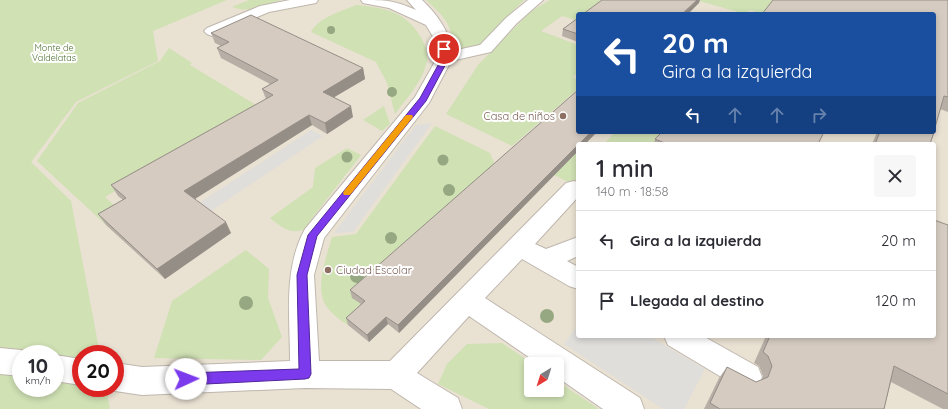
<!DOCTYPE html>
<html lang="es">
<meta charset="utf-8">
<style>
:root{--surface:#fff;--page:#f7f7f7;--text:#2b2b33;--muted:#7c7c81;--line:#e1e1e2}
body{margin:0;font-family:Quicksand,sans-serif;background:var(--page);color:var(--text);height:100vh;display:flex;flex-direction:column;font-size:15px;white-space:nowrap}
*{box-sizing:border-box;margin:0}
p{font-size:13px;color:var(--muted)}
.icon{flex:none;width:22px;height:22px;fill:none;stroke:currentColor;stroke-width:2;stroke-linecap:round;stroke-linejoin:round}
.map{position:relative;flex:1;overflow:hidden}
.details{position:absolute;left:576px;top:142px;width:360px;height:196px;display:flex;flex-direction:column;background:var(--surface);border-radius:4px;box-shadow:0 2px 6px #0003}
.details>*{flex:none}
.hud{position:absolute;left:576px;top:12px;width:360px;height:122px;border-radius:4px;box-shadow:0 2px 6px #0003;background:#1a4fa0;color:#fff;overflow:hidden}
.needle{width:26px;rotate:218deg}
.fabs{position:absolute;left:524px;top:357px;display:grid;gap:8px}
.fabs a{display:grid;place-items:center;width:40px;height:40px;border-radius:4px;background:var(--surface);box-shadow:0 2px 6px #0003;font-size:20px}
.speed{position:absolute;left:12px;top:345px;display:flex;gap:8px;font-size:20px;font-weight:700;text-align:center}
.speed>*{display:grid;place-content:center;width:52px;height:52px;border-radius:50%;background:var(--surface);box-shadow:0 2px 6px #0003;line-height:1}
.speed small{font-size:10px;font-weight:400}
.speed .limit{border:6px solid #d22;background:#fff;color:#111}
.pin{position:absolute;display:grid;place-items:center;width:34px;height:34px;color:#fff;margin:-17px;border:2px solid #fff;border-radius:50%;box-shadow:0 1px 4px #0007}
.me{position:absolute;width:44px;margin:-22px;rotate:88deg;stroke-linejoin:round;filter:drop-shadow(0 0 3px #0008)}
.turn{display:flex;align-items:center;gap:14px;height:84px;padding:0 20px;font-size:18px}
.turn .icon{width:52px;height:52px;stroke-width:2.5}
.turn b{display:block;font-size:28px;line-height:34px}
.lanes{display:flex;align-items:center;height:38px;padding:0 20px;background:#0003;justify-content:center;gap:20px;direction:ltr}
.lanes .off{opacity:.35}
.round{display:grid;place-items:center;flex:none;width:42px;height:42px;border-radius:4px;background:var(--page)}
.head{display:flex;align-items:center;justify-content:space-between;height:68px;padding:0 20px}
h1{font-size:24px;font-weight:600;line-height:30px}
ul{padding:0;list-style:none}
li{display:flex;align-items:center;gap:12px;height:60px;padding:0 20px;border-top:1px solid var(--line)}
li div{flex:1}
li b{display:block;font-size:15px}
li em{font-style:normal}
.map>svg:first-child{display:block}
</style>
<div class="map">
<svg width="948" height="409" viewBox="0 0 948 409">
<rect width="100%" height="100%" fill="#f1eee7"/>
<!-- education -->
<path fill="#e9e1d2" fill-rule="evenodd" d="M225 0H948V409H102L98 388H115V354H92L23 163 73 102 150 31ZM578 14H934V132H578ZM578 144H934V336H578ZM531 364H557V390H531Z"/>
<!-- green -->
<g fill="#d0e1b4" fill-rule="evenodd">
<path d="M0 0H227L153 31 158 61 76 102 31 162 71 201 100 354H81V388H106L110 409H0ZM21 354H55V388H21Z"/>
<path d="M249 0H281C265 4 248 14 232 7Z"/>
<path d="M426 0H524L478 46 455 48C450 23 445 17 426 0Z"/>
<polygon points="550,0 602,0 583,14 578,14 578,18 575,20 562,16 541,31 578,45 578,73 573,77 578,80 578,89 512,146 446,114 478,65 530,12"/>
<polygon points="696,0 774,0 762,14 750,10 745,14"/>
<path d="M356 5C386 8 408 12 423 41 426 48 429 57 426 65 421 83 406 99 395 114L387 83 376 62 311 32C319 17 342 11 356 5Z"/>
<polygon points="169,48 192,63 190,65 261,108 105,197 124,214 106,225 37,161 78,103 160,61"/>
<polygon points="384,106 390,124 382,131 363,120"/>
<path d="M435 126 490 153 496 167 367 308 348 325C340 320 330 313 325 304 315 286 327 255 332 237L356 234Z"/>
<polygon points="615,132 668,132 658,144 604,144"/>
<path d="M347 148 361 155 303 230C289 234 281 227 270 218L313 187 315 168Z"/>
<polygon points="578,150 578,187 554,175"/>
<polygon points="246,250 269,269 268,298 282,337 261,360 154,358 172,301"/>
<polygon points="502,343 533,364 531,364 531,390 557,390 557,381 599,409 489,409 438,384 447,364 467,344"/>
</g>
<!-- parking -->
<g fill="#e0dedb">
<polygon points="432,123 353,232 334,233 416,125"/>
<polygon points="311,130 323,136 211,211 199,203"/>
<polygon points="578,325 578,336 649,336 705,369 684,409 663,409 564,344"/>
</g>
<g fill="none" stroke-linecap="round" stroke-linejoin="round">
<defs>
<g id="minor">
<polygon points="290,0 318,0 316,3 269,12 217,34 212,36 207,34 204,31 207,28 260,6"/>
<path d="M361 0C386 0 393 0 416 10L407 0H422C436 13 450 32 452 51L480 45 506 18 528 0H543L516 24 491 52 451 61 429 103 324 238 314 275 319 361H390L566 183 574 181 578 182V197L535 244 546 249 578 237V256L567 261 578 267V289L569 286 522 259 485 298 640 398 644 409H603L557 377V364H539L469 316 417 373 458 398 462 409H421L391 389 305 388 142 395 115 391 108 388H115V363L142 367 290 361C290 317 283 269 305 229L415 97 437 58 435 40 426 25 389 8 363 3Z"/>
<polygon points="664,336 703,336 758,367 762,377 758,387 748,391 738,387 668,345"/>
<polygon points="0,348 21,350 31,354 21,354 21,376 0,374"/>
<polygon points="55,355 81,359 81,385 55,381"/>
</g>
</defs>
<!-- minor casing -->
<use href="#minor" stroke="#bfb7ae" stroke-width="2"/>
<!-- minor -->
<use href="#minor" fill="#fff" fill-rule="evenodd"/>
</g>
<!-- trees -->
<g fill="#96a882">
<circle cx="331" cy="30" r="4"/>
<circle cx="392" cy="92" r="5"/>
<circle cx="347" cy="157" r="5.5"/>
<circle cx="443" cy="160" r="5.5"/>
<circle cx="449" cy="190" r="6"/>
<circle cx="391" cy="238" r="6"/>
<circle cx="357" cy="276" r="7"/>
<circle cx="246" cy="303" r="7"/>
<circle cx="547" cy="316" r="7"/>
</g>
<!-- wall -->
<g fill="#b7afa6">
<polygon points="948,0 948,112 940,109 934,14"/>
<polygon points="578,18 578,42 562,36 563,29"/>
<polygon points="211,33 363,68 365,79 334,97 353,117 327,134 312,125 195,199 231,233 165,279 106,225 98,214 123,200 118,196 111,185 266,99 262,89 270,84 221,58 217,48 221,46 215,43"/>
<polygon points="578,132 597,132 585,144 578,144 578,151 399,333 388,324 369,342 348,325 346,318 361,304 352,298 350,290"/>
<polygon points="877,132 934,132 930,144 872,144"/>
<polygon points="655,139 818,144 654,144"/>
<polygon points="948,225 948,409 943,409 891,382 884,409 704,409 719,378 727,367 756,382 762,380 763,376 759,366 754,363 766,336 934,336"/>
</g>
<!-- shaded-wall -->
<g fill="#958e87">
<polygon points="697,0 700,0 699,3 688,14 682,14"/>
<polygon points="363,68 365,79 326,102 323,92"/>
<polygon points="351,106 353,117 327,134 325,123"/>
<polygon points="309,115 312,125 190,202 184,191"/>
<polygon points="591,132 597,132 585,144 579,144"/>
<polygon points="578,145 578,151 399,333 398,325"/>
<polygon points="226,222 231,233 165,279 157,269"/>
<polygon points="386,317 388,324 369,342 367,335"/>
</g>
<!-- building -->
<g fill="#d5cbc1" stroke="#958e87">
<polygon points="602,0 697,0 682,14 583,14"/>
<polygon points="773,0 948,0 948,97 944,96 934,131 934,14 762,14"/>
<polygon points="251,15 363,68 323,92 351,106 325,123 309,115 184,191 226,222 157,269 98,214 126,198 111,185 273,95 262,89 278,80 217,48 229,42 211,33"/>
<polygon points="578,18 578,34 563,29"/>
<polygon points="578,90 578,132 591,132 579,144 578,144 578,145 398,325 386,317 367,335 346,318 365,301 350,290"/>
<polygon points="662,132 824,132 818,144 667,144 655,139"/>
<polygon points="880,132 934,132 930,144 875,144"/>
<polygon points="934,220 948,225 948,394 894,366 884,409 720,409 710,403 727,367 756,382 768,377 772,366 768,356 763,352 770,336 934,336"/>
</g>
<!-- route -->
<polygon fill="#7c3aed" stroke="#51269a" points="444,47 448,49 449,58 426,101 317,236 307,275 311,374 309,378 305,379 186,385 182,383 180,379 182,375 186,373 299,369 297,275 308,235 420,98 442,58 441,49"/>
<!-- slow -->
<polygon fill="#f59e0b" points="406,115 412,115 413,117 350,195 344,195 343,193 344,191"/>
<!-- markers -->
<g fill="#8d6e63" stroke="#fff" stroke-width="1.5">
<circle cx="563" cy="116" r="4"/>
<circle cx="328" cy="270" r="4"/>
</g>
<g text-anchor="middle" stroke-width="4" stroke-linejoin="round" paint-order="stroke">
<!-- far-park labels -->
<g font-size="9" fill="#4c6f30" stroke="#fff">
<text x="54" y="51">Monte de<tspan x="54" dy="10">Valdelatas</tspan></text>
</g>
<!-- education labels -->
<g font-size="11" fill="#785e54" stroke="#fff" text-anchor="end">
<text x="555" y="120">Casa de niños</text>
<text x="336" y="274" text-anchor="start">Ciudad Escolar</text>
</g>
</g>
</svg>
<div class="fabs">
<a><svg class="needle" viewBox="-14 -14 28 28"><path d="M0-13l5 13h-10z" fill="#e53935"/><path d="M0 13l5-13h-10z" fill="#7c7c81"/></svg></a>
</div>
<div class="speed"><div>10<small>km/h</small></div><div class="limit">20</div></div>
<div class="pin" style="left:444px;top:49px;background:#d93025"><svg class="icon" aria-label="arrive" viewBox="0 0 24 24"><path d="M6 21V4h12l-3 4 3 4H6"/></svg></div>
<svg class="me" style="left:186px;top:379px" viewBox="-20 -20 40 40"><circle r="19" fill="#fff"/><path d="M0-13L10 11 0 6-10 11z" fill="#7c3aed"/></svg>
<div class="hud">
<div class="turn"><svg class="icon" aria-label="left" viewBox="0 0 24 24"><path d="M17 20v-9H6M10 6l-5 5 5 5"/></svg><div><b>20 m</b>Gira a la izquierda</div></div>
<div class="lanes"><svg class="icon" aria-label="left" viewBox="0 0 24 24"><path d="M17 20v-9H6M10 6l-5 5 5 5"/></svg><svg class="icon off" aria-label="ahead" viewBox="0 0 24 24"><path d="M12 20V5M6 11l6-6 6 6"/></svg><svg class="icon off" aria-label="ahead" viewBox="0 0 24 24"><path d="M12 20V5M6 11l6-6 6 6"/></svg><svg class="icon off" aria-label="right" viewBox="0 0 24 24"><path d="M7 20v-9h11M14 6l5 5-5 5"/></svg></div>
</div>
<section class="details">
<div class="head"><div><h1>1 min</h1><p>140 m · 18:58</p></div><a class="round"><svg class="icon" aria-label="close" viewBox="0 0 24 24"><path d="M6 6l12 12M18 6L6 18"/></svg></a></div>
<ul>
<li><svg class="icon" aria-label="left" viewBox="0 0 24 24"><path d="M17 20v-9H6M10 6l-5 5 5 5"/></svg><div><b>Gira a la izquierda</b></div><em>20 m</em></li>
<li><svg class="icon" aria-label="arrive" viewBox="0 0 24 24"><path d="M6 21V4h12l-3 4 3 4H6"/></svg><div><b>Llegada al destino</b></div><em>120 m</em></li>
</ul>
</section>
</div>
